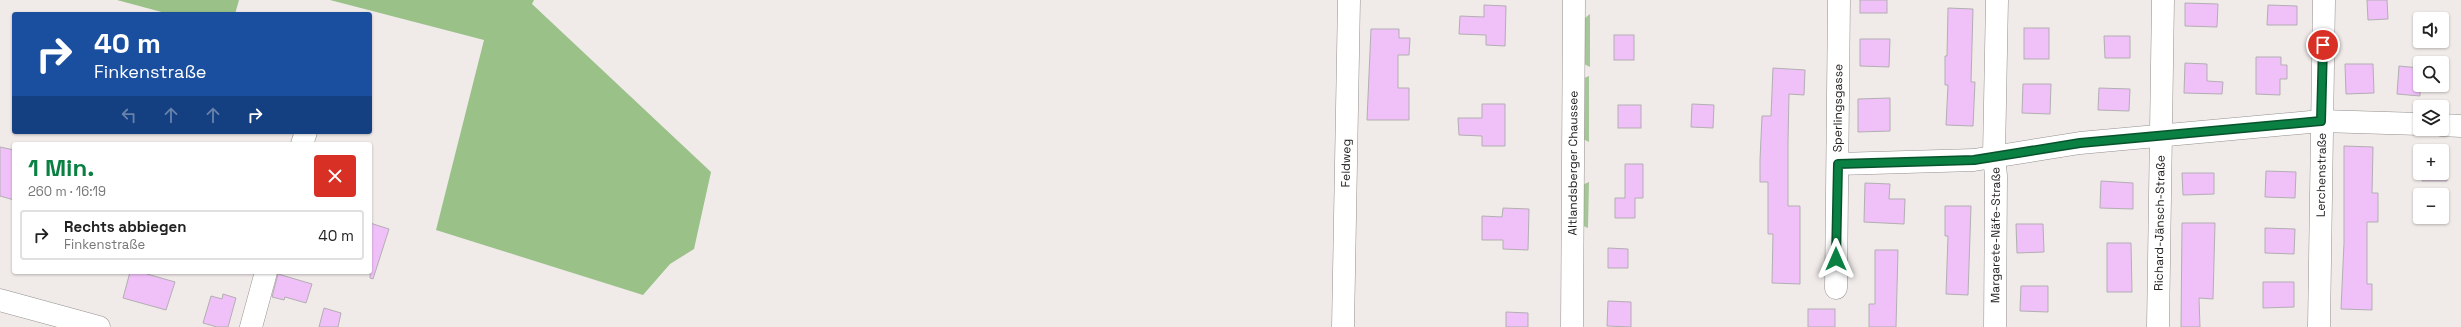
<!DOCTYPE html>
<html lang="de">
<meta charset="utf-8">
<style>
:root{--surface:#fff;--page:#f6f6f6;--text:#222;--muted:#767676;--line:#e0e0e0;--accent:#0b8043}
body{margin:0;font-family:"Space Grotesk",sans-serif;background:var(--page);color:var(--text);height:100vh;display:flex;flex-direction:column;font-size:15px;white-space:nowrap}
*{box-sizing:border-box;margin:0}
p{font-size:13px;color:var(--muted)}
.icon{flex:none;width:22px;height:22px;fill:none;stroke:currentColor;stroke-width:2;stroke-linecap:round;stroke-linejoin:round}
.map{position:relative;flex:1;overflow:hidden}
.details{position:absolute;left:12px;top:142px;width:360px;height:132px;display:flex;flex-direction:column;background:var(--surface);border-radius:4px;box-shadow:0 1px 3px #0004}
.details>*{flex:none}
.hud{position:absolute;left:12px;top:12px;width:360px;height:122px;border-radius:4px;box-shadow:0 1px 3px #0004;background:#1a4fa0;color:#fff;overflow:hidden}
.buttons{position:absolute;left:2413px;top:12px;display:grid;gap:8px}
.buttons a{display:grid;place-items:center;width:36px;height:36px;border-radius:4px;background:var(--surface);box-shadow:0 1px 3px #0004;font-size:20px}
.pin{position:absolute;display:grid;place-items:center;width:34px;height:34px;color:#fff;margin:-17px;border:2px solid #fff;border-radius:50%;box-shadow:0 1px 4px #0007}
.me{position:absolute;width:44px;margin:-22px;rotate:0deg;stroke-linejoin:round;filter:drop-shadow(0 0 3px #0008)}
.turn{display:flex;align-items:center;gap:14px;height:84px;padding:0 16px;font-size:18px}
.turn .icon{width:52px;height:52px;stroke-width:2.5}
.turn b{display:block;font-size:28px;line-height:34px}
.lanes{display:flex;align-items:center;height:38px;padding:0 16px;background:#0003;justify-content:center;gap:20px;direction:ltr}
.lanes .off{opacity:.35}
.round{display:grid;place-items:center;flex:none;width:42px;height:42px;border-radius:4px;background:var(--page)}
.summary{display:flex;align-items:center;justify-content:space-between;height:68px;padding:0 16px}
h1{font-size:24px;font-weight:700;line-height:30px;color:var(--accent)}
ul{padding:0;list-style:none}
li{display:flex;align-items:center;gap:12px;height:50px;margin:0 8px 6px;padding:0 8px;border:2px solid var(--line);border-radius:4px}
li div{flex:1}
li b{display:block;font-size:15px}
li em{font-style:normal}
.map>svg:first-child{display:block}
</style>
<div class="map">
<svg width="2461" height="327" viewBox="0 0 2461 327">
<rect width="100%" height="100%" fill="#f0ebe9"/>
<!-- green -->
<g fill="#a5c696">
<polygon points="1590,14 1590,67 1584,64 1585,18"/>
<polygon points="1589,76 1589,142 1583,139 1584,78"/>
<polygon points="1589,182 1588,228 1581,225 1582,185"/>
</g>
<!-- forest -->
<g fill="#99c188">
<polygon points="117,0 239,0 235,14 169,14"/>
<polygon points="330,0 534,0 532,4 711,172 694,249 670,264 643,295 436,230 484,40"/>
</g>
<!-- building -->
<g fill="#f0c0f8" stroke="#b2afb2">
<rect x="1860" y="0" width="27" height="13"/>
<polygon points="2367,0 2387,0 2388,19 2368,20"/>
<polygon points="2185,3 2218,4 2217,27 2185,26"/>
<polygon points="1484,5 1506,6 1505,46 1486,45 1486,35 1459,34 1460,16 1484,17"/>
<polygon points="2268,5 2297,6 2297,25 2267,25"/>
<polygon points="1948,8 1973,9 1971,82 1975,82 1973,126 1946,125 1948,85 1945,85 1945,56 1947,56"/>
<rect x="2024" y="28" width="25" height="31"/>
<polygon points="1371,29 1399,29 1399,38 1410,38 1409,55 1398,55 1398,88 1409,88 1409,120 1367,120"/>
<rect x="1614" y="35" width="20" height="25"/>
<polygon points="2104,36 2130,36 2130,58 2105,58"/>
<polygon points="1860,39 1890,39 1889,67 1860,66"/>
<polygon points="2256,57 2281,57 2281,65 2287,65 2287,79 2280,79 2280,95 2256,94"/>
<polygon points="2185,63 2207,64 2207,81 2223,82 2222,94 2184,93"/>
<polygon points="2345,64 2373,64 2374,93 2346,94"/>
<polygon points="2399,66 2420,68 2420,96 2397,94"/>
<polygon points="1773,68 1805,70 1804,95 1789,94 1788,141 1788,206 1800,206 1800,284 1772,283 1773,234 1768,234 1768,182 1760,182 1760,160 1762,116 1771,116"/>
<polygon points="2023,84 2051,84 2050,114 2022,113"/>
<polygon points="2099,88 2130,89 2129,111 2098,110"/>
<polygon points="1890,98 1890,131 1858,132 1858,99"/>
<polygon points="1482,104 1505,104 1505,146 1482,146 1482,136 1459,135 1458,118 1482,118"/>
<polygon points="1692,104 1714,105 1713,128 1691,127"/>
<rect x="1618" y="105" width="23" height="23"/>
<polygon points="2344,146 2373,147 2372,193 2378,193 2378,222 2367,222 2367,284 2372,284 2372,310 2341,309 2344,243"/>
<polygon points="0,147 14,150 14,200 0,196"/>
<polygon points="2422,150 2447,150 2447,181 2422,181 2422,173 2442,173 2442,151"/>
<polygon points="1625,164 1643,164 1643,198 1635,198 1635,218 1615,218 1615,198 1625,198"/>
<polygon points="2266,171 2296,172 2295,198 2265,197"/>
<polygon points="2182,173 2214,173 2214,194 2183,195"/>
<polygon points="2101,181 2133,183 2133,209 2100,208"/>
<polygon points="1865,183 1890,184 1889,199 1905,199 1904,224 1864,222"/>
<polygon points="1945,206 1971,206 1968,295 1946,294 1948,236 1945,236"/>
<polygon points="1503,208 1529,209 1528,250 1503,249 1503,240 1482,240 1482,216 1502,217"/>
<polygon points="370,223 389,229 373,279 370,278"/>
<polygon points="2182,223 2215,223 2213,299 2199,298 2200,327 2181,327"/>
<polygon points="2016,224 2043,224 2044,252 2017,253"/>
<polygon points="2265,228 2295,229 2294,254 2265,253"/>
<polygon points="2107,243 2131,243 2132,292 2107,292"/>
<polygon points="1608,248 1628,249 1628,268 1608,268"/>
<polygon points="1875,250 1898,250 1896,327 1869,327 1869,304 1875,304"/>
<polygon points="130,272 147,272 147,274 175,282 166,310 123,298"/>
<polygon points="278,274 312,284 306,303 285,297 284,300 272,297"/>
<polygon points="2263,282 2294,282 2294,307 2263,308"/>
<polygon points="2021,286 2048,286 2048,312 2020,311"/>
<polygon points="223,294 236,298 228,327 217,327 203,323 211,296 222,299"/>
<polygon points="1608,301 1631,302 1631,327 1607,326"/>
<polygon points="324,308 341,313 338,327 319,327"/>
<rect x="1808" y="309" width="27" height="18"/>
<polygon points="1506,312 1528,313 1528,327 1506,327"/>
</g>
<g fill="none" stroke-linecap="round" stroke-linejoin="round">
<defs>
<g id="minor">
<polyline points="2442,125 2461,126"/>
<polyline points="302,144 306,132"/>
<polyline points="1838,164 1974,160 2080,143 2321,121 2420,124"/>
<path id="s1" d="M1836 288 1839 0"/>
<polyline points="0,300 99,327"/>
<polyline points="251,327 266,272"/>
<path id="s2" d="M1343 327 1349 0"/>
<path id="s3" d="M1995 327 1996 176 1994 155 1997 0"/>
<path id="s4" d="M2158 327 2163 0"/>
<path id="s5" d="M2319 327 2324 0"/>
</g>
<g id="major">
<path id="s6" d="M1572 327 1574 0"/>
</g>
</defs>
<!-- minor casing -->
<use href="#minor" stroke="#94908e" stroke-width="23"/>
<!-- major casing -->
<use href="#major" stroke="#94908e" stroke-width="23"/>
<!-- minor -->
<use href="#minor" stroke="#fff" stroke-width="22"/>
<!-- major -->
<use href="#major" stroke="#fff" stroke-width="22"/>
</g>
<g fill="none" stroke-linecap="round" stroke-linejoin="round">
<defs>
<polyline id="route" points="1836,259 1838,164 1974,160 2080,143 2321,121 2323,45"/>
</defs>
<!-- route casing -->
<use href="#route" stroke="#07532c" stroke-width="10"/>
<!-- route -->
<use href="#route" stroke="#0b8043" stroke-width="7"/>
</g>
<g text-anchor="middle" stroke-width="3.5" stroke-linejoin="round" paint-order="stroke">
<!-- street labels -->
<g font-size="12" fill="#222020" stroke="#f0ebe9">
<text dy="4" stroke="none"><textPath href="#s1" startOffset="180">Sperlingsgasse</textPath></text>
<text dy="4" stroke="none"><textPath href="#s6" startOffset="164">Altlandsberger Chaussee</textPath></text>
<text dy="4" stroke="none"><textPath href="#s2" startOffset="164">Feldweg</textPath></text>
<text dy="4" stroke="none"><textPath href="#s5" startOffset="152">Lerchenstraße</textPath></text>
<text dy="4" stroke="none"><textPath href="#s4" startOffset="104">Richard-Jänsch-Straße</textPath></text>
<text dy="4" stroke="none"><textPath href="#s3" startOffset="92">Margarete-Näfe-Straße</textPath></text>
</g>
</g>
</svg>
<div class="buttons">
<a><svg class="icon" aria-label="sound" viewBox="0 0 24 24"><path d="M4 9h4l5-4v14l-5-4H4zM17 9q2 3 0 6"/></svg></a>
<a><svg class="icon" aria-label="search" viewBox="0 0 24 24"><circle cx="10" cy="10" r="6"/><path d="M15 15l6 6"/></svg></a>
<a><svg class="icon" aria-label="layers" viewBox="0 0 24 24"><path d="M12 4l9 5-9 5-9-5zM3 14l9 5 9-5"/></svg></a>
<a>+</a>
<a>−</a>
</div>
<div class="pin" style="left:2323px;top:45px;background:#d93025"><svg class="icon" aria-label="arrive" viewBox="0 0 24 24"><path d="M6 21V4h12l-3 4 3 4H6"/></svg></div>
<svg class="me" style="left:1836px;top:259px" viewBox="-20 -20 40 40"><path d="M0-17L14 15 0 8-14 15z" fill="#0b8043" stroke="#fff" stroke-width="4"/></svg>
<div class="hud">
<div class="turn"><svg class="icon" aria-label="right" viewBox="0 0 24 24"><path d="M7 20v-9h11M14 6l5 5-5 5"/></svg><div><b>40 m</b>Finkenstraße</div></div>
<div class="lanes"><svg class="icon off" aria-label="left" viewBox="0 0 24 24"><path d="M17 20v-9H6M10 6l-5 5 5 5"/></svg><svg class="icon off" aria-label="ahead" viewBox="0 0 24 24"><path d="M12 20V5M6 11l6-6 6 6"/></svg><svg class="icon off" aria-label="ahead" viewBox="0 0 24 24"><path d="M12 20V5M6 11l6-6 6 6"/></svg><svg class="icon" aria-label="right" viewBox="0 0 24 24"><path d="M7 20v-9h11M14 6l5 5-5 5"/></svg></div>
</div>
<section class="details">
<div class="summary"><div><h1>1 Min.</h1><p>260 m · 16:19</p></div><a class="round" style="background:#d93025;color:#fff"><svg class="icon" aria-label="close" viewBox="0 0 24 24"><path d="M6 6l12 12M18 6L6 18"/></svg></a></div>
<ul>
<li><svg class="icon" aria-label="right" viewBox="0 0 24 24"><path d="M7 20v-9h11M14 6l5 5-5 5"/></svg><div><b>Rechts abbiegen</b><p>Finkenstraße</p></div><em>40 m</em></li>
</ul>
</section>
</div>
